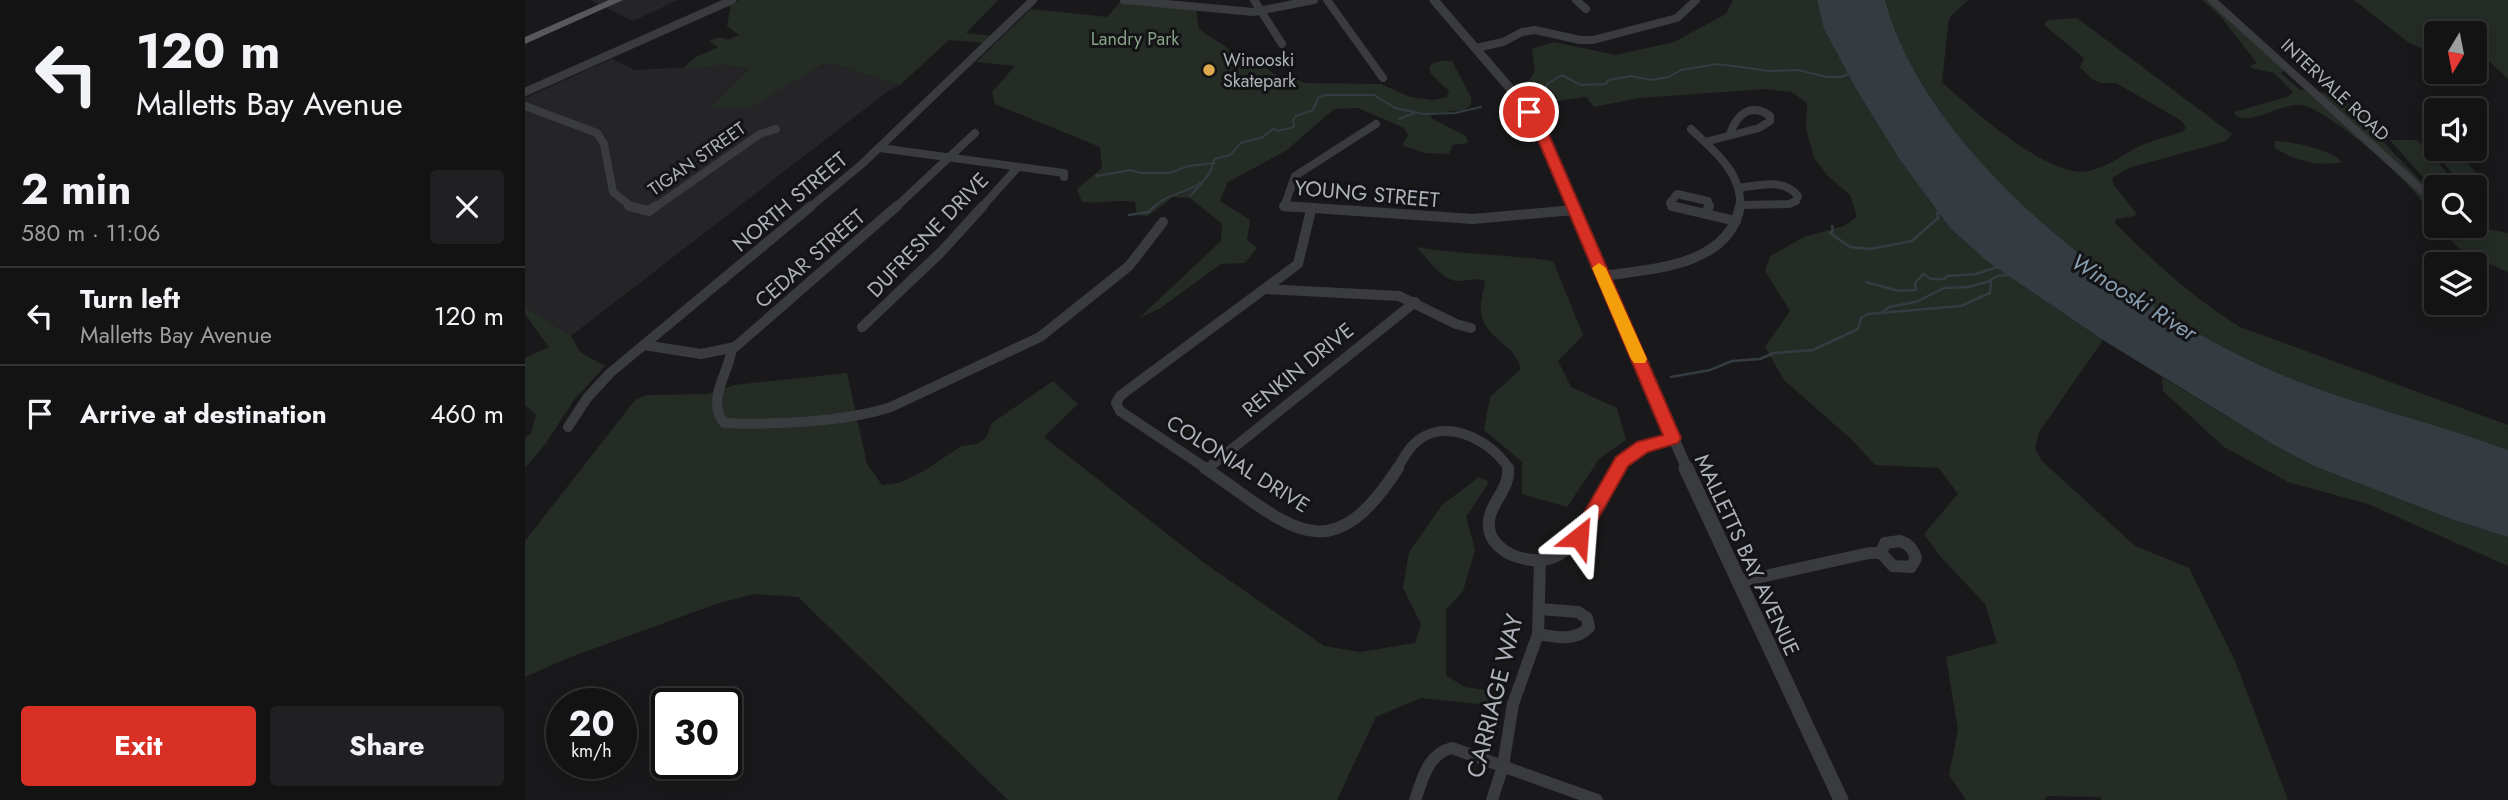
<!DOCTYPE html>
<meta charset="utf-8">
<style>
:root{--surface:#131314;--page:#202022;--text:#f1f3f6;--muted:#9d9ea0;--line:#323234;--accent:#d93025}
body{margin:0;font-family:Jost,sans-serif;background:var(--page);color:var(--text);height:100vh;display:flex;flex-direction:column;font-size:26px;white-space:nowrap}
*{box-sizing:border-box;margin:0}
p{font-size:23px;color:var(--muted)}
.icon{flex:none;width:38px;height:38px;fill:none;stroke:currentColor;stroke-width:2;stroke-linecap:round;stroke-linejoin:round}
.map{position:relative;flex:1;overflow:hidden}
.side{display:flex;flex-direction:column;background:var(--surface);width:525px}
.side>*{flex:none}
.banner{background:#131314;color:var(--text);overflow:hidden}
.needle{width:46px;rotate:190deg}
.buttons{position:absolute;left:1899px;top:21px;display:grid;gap:14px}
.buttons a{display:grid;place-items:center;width:63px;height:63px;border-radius:7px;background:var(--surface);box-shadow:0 4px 18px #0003,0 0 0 2px var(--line);font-size:35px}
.speed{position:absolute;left:21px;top:688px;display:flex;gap:14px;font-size:35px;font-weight:700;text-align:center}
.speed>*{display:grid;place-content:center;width:91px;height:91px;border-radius:50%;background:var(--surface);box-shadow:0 4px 18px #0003,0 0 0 2px var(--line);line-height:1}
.speed small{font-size:18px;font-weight:400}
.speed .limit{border:4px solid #111;border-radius:10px;background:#fff;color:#111}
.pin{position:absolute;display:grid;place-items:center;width:60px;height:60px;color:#fff;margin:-30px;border:4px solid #fff;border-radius:50%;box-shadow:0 2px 7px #0007}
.me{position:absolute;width:77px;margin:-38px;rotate:28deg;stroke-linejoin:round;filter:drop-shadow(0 0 5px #0008)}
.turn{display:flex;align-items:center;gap:24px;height:147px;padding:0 21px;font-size:32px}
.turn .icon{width:91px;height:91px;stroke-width:2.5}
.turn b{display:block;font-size:49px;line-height:60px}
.round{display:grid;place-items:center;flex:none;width:74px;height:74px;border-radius:7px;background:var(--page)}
.overview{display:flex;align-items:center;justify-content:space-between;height:119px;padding:0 21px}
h1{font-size:42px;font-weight:700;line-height:52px}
.button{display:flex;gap:14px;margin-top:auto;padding:14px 21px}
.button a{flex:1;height:80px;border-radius:7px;background:var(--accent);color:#fff;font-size:28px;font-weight:700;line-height:80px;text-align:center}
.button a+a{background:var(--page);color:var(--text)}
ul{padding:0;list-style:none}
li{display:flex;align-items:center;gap:21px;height:98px;padding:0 21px;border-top:2px solid var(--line)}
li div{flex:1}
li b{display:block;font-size:26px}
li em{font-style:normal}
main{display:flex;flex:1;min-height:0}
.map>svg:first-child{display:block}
</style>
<main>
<section class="side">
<div class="banner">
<div class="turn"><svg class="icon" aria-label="left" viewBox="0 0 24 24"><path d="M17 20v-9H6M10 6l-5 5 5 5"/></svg><div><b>120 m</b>Malletts Bay Avenue</div></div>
</div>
<div class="overview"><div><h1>2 min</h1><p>580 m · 11:06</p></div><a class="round"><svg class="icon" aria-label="close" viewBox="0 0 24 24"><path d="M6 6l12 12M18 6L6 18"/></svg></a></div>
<ul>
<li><svg class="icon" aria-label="left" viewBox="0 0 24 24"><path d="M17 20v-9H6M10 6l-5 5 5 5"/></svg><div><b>Turn left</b><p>Malletts Bay Avenue</p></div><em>120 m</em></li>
<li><svg class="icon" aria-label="arrive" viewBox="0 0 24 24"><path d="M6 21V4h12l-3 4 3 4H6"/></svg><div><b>Arrive at destination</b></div><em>460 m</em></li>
</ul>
<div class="button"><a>Exit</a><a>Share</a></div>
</section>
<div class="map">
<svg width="1983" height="800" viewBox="0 0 1983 800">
<rect width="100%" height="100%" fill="#19191b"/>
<!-- built -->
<g fill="#252527">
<polygon points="65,0 153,0 108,21"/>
<polygon points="87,59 110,70 198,65 226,69 187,106 305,63 375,85 362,92 46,336 0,307 0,98"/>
</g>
<!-- green -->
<g fill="#252c26">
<polygon points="214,0 473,0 441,33 467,36 461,43 424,40 375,85 305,63 295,66 224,108 186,107 225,69 198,65 158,69 169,58 193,47 184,41 195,37 203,40 214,35 202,26 206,4"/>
<polygon points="1208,0 1292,0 1299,29 1331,89 1375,160 1425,228 1463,262 1578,340 1514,432 1510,448 1516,460 1610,546 1664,568 1710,661 1763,800 1577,800 1575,797 1522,796 1519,800 1441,800 1424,775 1433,730 1421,657 1472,643 1460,604 1414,555 1399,534 1433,494 1414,468 1350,465 1327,440 1259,380 1240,347 1265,311 1240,271 1245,256 1279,237 1319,226 1332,217 1325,195 1303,176 1289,158 1281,129 1282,103 1267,92 1240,89 1114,98 1069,107 1061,97 1005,105 990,84 1003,81 1010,71 1007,49 1029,42 1090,55 1149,42 1201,14"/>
<path d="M1360 0H1443L1424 18 1417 82C1445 108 1525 180 1564 171 1583 167 1598 154 1617 145 1629 140 1644 136 1657 132L1661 128 1657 121 1591 83H1576L1567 79 1555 67 1559 58 1519 25 1523 20 1552 18 1707 134 1701 141 1604 168 1587 178 1589 185 1611 213 1610 216 1591 219 1590 223C1629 262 1668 298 1715 327L1983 425V450C1914 424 1841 408 1772 381 1620 322 1404 164 1360 0Z"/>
<path d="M1677 0H1684L1760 69 1756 73 1775 90 1801 93 1840 111 1862 146 1911 197V213C1899 208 1894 196 1885 187 1857 159 1823 128 1788 109 1760 94 1734 127 1711 116L1709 112 1762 97 1768 92 1749 73 1727 68 1725 66 1732 63 1696 17Z"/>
<polygon points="1829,0 1983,0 1983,79 1963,60 1950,59 1950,33 1911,33 1911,54 1908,54 1883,42"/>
<path d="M595 2 671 9 674 29 714 56 726 55 749 74 769 78 779 83 856 84 885 97 907 100 922 97 924 91 906 74 904 67C909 61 919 60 927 61L946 97V105L939 110 907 113 906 118 941 136 943 143 928 145 924 154 899 153 877 145 883 135 879 128 833 108 809 109 762 150 703 182 695 201 725 220 722 240 732 248 720 263 696 264 634 309 614 318 696 241 697 224 665 198 648 197 623 216 612 215 610 202C591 199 576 204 557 202L552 189 577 168 575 147 470 104 467 92 490 66 451 62 506 9 582 17Z"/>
<polygon points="1865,140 1892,140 1932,183 1902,182"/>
<polygon points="1899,140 1911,140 1911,149 1930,149 1952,174 1951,176 1932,179"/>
<path d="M1749 141C1765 141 1808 150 1817 162 1794 167 1770 161 1750 148Z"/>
<path d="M1926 226 1958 228 1983 233V272C1961 262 1931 255 1921 231Z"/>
<path d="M891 247C937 255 982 254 1028 261L1058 335 1033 361 1046 387 1092 408 1101 440 1075 458 1042 507 997 494V462L959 430 965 397 996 369C990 342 958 340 956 310 955 301 959 290 960 281 948 277 943 281 932 281 917 280 901 257 891 247Z"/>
<polygon points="0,307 46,336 55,352 80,366 49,400 21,443 0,468 0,438 6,433 11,415 0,405 0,358 24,347 0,314"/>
<polygon points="322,373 342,464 357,485 374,483 399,471 436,446 452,444 461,438 467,423 528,381 553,404 519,437 678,562 799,646 835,652 890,643 896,624 878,588 884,552 917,505 954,477 964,482 941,517 950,550 938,591 921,610 921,675 939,687 975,692 973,706 896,698 851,717 812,800 483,800 273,597 230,594 194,603 43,658 0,677 0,541 110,400 122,395 183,394 209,385"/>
<polygon points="1637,377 1749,445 1789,466 1929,520 1983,537 1983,566 1843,504 1763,482 1699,447 1638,391"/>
</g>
<!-- water -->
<path fill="#343c42" d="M1292 0H1360C1404 164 1620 322 1772 381 1841 408 1914 424 1983 450V537L1929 520 1789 466 1749 445 1578 340 1463 262 1425 228 1375 160 1331 89 1299 29Z"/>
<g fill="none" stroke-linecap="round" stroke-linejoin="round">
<!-- stream-far1 -->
<g stroke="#343c42" stroke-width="2">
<polyline points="1010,93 1020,93 1022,84 1037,75 1056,85 1081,84 1083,80 1106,76 1126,80 1144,77 1156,70 1192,64 1245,71 1273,70 1302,77 1316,77 1326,73"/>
<polyline points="874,119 889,113"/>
<polyline points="571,176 606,170 615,173 644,173 664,166 690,163"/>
<polyline points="665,196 677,183"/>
<path d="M628 208C649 186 683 196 689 159L705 155 716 143 738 137 749 128 752 131 769 127 768 120 771 116 788 110 793 98 800 95H849L870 108 899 114 930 113 956 107"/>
</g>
<!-- stream -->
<g stroke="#343c42" stroke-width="2.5">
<polyline points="604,215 624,212 629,206"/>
<polyline points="1307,226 1308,231 1305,233 1325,247 1345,249 1387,241 1413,218 1412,213 1416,213"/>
<polyline points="1341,282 1374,291 1391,290 1390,283 1398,274 1406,279 1420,279 1422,276 1451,274 1472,267"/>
<polyline points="1356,313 1364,307 1391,302 1419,288 1443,287 1465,281"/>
<polyline points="1146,377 1185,370 1207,361 1235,359 1249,353 1288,350 1333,329 1336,318 1343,314 1436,306 1465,293 1466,280 1472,276 1484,275"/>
</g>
<!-- minor-far2 -->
<g stroke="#3a3b3f" stroke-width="8">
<polyline points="599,0 728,12 789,0"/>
<polyline points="729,0 757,44"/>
<polyline points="802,0 858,78"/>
<polyline points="1051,0 1061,9"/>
<polyline points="1687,0 1911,203"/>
<polyline points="951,48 978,42 997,32 1010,30 1055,40 1068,40 1152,18 1171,0"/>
<polyline points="0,92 207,0"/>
<polyline points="0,106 72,133 79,144 88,192 108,208"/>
<path d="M1166 129C1189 151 1218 173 1215 208"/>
<path d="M1180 142 1234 128 1245 121V116C1226 102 1212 114 1205 134"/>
<polyline points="355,148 539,173 539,177"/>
<path d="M1214 188C1234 185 1259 178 1273 196L1271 201 1264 204 1216 205"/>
<polyline points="129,208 235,134 251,129"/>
<polyline points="284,208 337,164 508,0"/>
<polyline points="370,208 450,133"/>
<polyline points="456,208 493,167"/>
<polyline points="770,208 759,207 770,176 851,124"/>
<polyline points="1154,208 1145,203 1152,194 1183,201 1184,208"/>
</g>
<!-- minor-far1 -->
<g stroke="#3a3b3f" stroke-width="10">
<polyline points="104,206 124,211 131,206"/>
<polyline points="759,206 948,219 1049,210"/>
<polyline points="1147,206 1181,214"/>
<polyline points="1181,214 1211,221"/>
<polyline points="1181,214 1184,206"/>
<path d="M1077 276C1125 269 1204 267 1215 206"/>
<polyline points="740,289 874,296 931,324 946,328"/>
<polyline points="337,327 417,251 458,206"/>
<polyline points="119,345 176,354 210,347 372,206"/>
<path d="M207 349C203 375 181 399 199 423 248 425 320 422 366 407L515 337 604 266 638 222"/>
<polyline points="43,427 62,398 85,373 286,206"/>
<polyline points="682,469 595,411 591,403 596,395 773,264 786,210"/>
<polyline points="682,469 890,302"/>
<path d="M872 469C876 462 881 453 887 446 916 414 966 439 984 469"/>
<polyline points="1092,469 1110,452 1147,438"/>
</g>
<!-- minor -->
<g stroke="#3a3b3f" stroke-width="12">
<path d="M680 468C763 524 803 577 873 468"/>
<path d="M983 468C986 490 961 505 964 528 965 540 976 550 987 555 1053 581 1063 507 1093 468"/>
<path d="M1375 541C1384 544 1388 549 1391 558L1386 567 1368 566 1356 553 1360 543Z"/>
<polyline points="1213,582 1344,553 1356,553"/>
<path d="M1013 634C1030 637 1051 642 1064 627L1062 618 1053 612 1015 609"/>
<path d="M890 800C898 779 902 754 927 748L1072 800"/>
<polyline points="967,800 978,766 988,704 1013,634 1015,561"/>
</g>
<!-- tertiary-far2 -->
<polyline stroke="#3a3b3f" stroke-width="9" points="909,0 995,100 1018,135 1049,208"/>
<!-- tertiary-far1 -->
<polyline stroke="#3a3b3f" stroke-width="11" points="1048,206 1162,469"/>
<!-- tertiary -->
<polyline stroke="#3a3b3f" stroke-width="15" points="1161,468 1316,800"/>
<!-- primary -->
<polygon fill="#56585e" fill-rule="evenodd" points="84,0 98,0 0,44 0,37"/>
</g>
<!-- route -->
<polygon fill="#d93025" stroke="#8d1f18" stroke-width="2" points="1004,108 1008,109 1024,135 1156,438 1153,443 1123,452 1103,466 1060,542 1054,544 1048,542 1045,537 1091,457 1112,442 1138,435 1011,135 998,112"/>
<!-- slow -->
<polygon fill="#f59e0b" points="1074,263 1081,268 1122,359 1120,363 1109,363 1106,359 1067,268"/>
<!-- markers -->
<circle fill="#dfaa4d" stroke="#141416" stroke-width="2.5" cx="684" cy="70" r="7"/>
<g text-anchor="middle" stroke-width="6" stroke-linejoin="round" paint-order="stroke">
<!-- far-park labels -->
<g font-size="18" fill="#86a287" stroke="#141416">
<text x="610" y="45">Landry Park</text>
</g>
<!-- far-poi labels -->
<g font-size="18" fill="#adb1b9" stroke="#141416" text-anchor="start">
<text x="698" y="66">Winooski<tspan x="698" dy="21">Skatepark</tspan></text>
</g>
<!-- far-street labels -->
<g font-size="18" fill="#adb1b9" stroke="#141416">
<text transform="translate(1810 90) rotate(43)" y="6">INTERVALE ROAD</text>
<text transform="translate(172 159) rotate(-35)" y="6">TIGAN STREET</text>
</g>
<!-- street labels -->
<g font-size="21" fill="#adb1b9" stroke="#141416">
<text transform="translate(842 194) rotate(5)" y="7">YOUNG STREET</text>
<text transform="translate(265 202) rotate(-40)" y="7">NORTH STREET</text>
<text transform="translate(403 235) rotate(-46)" y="7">DUFRESNE DRIVE</text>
<text transform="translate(285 259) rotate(-41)" y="7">CEDAR STREET</text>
<text transform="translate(773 370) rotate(-39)" y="7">RENKIN DRIVE</text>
<text transform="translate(713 464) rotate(32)" y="7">COLONIAL DRIVE</text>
<text transform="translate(1222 555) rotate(65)" y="7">MALLETTS BAY AVENUE</text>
</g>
<!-- water labels -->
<g font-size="23" font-style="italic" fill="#889eb0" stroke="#141416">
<text transform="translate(1609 297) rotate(32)" y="8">Winooski River</text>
</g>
<!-- near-street labels -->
<g font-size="24" fill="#adb1b9" stroke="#141416">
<text transform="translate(970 696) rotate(-76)" y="8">CARRIAGE WAY</text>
</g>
</g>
</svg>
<div class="buttons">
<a><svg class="needle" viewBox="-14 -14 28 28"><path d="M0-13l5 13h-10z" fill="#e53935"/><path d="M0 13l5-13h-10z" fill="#9d9ea0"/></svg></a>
<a><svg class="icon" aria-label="sound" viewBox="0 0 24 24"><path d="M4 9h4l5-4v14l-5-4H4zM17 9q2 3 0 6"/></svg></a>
<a><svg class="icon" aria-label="search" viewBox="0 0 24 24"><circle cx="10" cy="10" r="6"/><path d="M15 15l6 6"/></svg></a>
<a><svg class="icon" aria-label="layers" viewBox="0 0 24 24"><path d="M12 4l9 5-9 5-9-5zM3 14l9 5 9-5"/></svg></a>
</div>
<div class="speed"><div>20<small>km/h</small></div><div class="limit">30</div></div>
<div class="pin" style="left:1004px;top:112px;background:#d93025"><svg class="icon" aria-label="arrive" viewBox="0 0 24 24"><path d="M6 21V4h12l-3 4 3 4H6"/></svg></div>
<svg class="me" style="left:1054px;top:537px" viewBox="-20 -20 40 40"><path d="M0-17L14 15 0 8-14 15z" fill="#d93025" stroke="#fff" stroke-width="4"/></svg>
</div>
</main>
